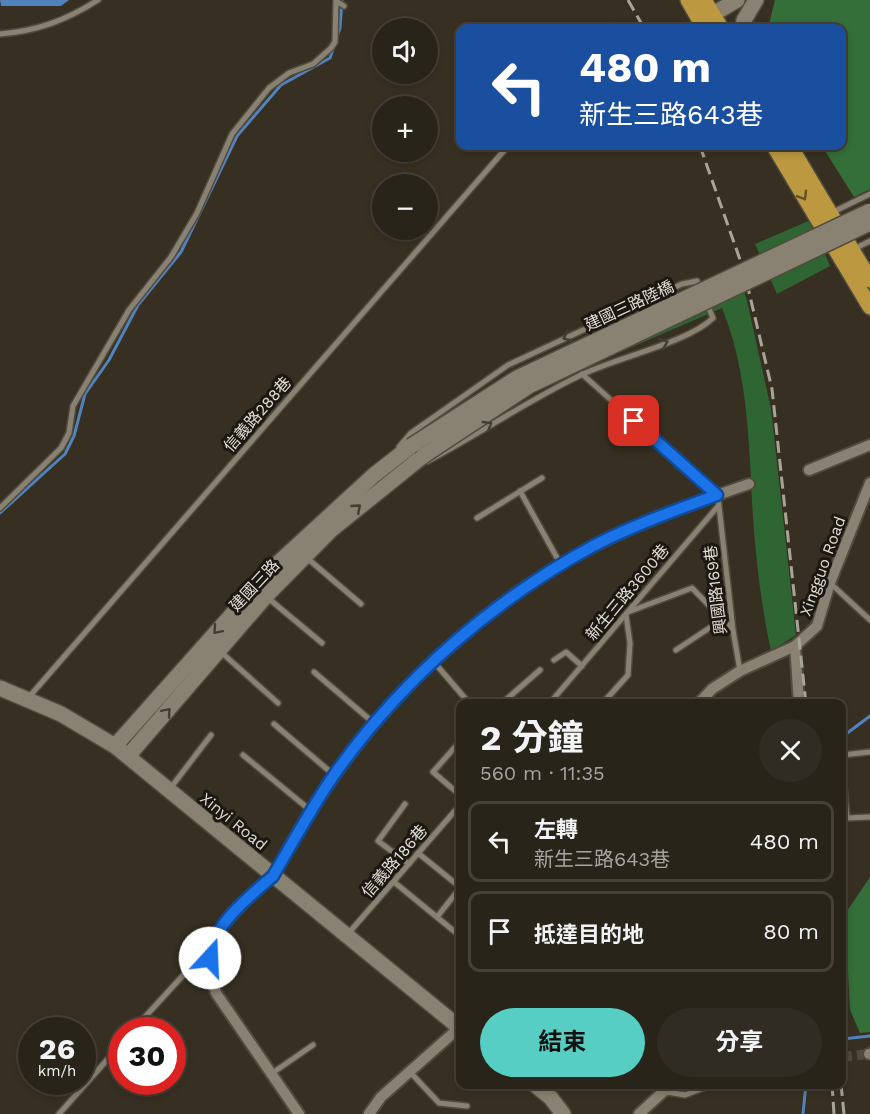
<!DOCTYPE html>
<html lang="zh-TW">
<meta charset="utf-8">
<style>
:root{--surface:#29241a;--page:#312c23;--text:#f1f3f6;--muted:#a5a4a2;--line:#454139;--accent:#56cec3}
body{margin:0;font-family:"Work Sans","Noto Sans TC",sans-serif;background:var(--page);color:var(--text);height:100vh;display:flex;flex-direction:column;font-size:22px;white-space:nowrap}
*{box-sizing:border-box;margin:0}
p{font-size:20px;color:var(--muted)}
.icon{flex:none;width:33px;height:33px;fill:none;stroke:currentColor;stroke-width:2;stroke-linecap:round;stroke-linejoin:round}
.map{position:relative;flex:1;overflow:hidden}
.drawer{position:absolute;left:456px;top:699px;width:390px;height:390px;display:flex;flex-direction:column;background:var(--surface);border-radius:12px;box-shadow:0 3px 9px #0003,0 0 0 2px var(--line)}
.drawer>*{flex:none}
.top-card{position:absolute;left:456px;top:24px;width:390px;height:126px;border-radius:12px;box-shadow:0 3px 9px #0003,0 0 0 2px var(--line);background:#1a4fa0;color:#fff;overflow:hidden}
.tools{position:absolute;left:372px;top:18px;display:grid;gap:12px}
.tools a{display:grid;place-items:center;width:66px;height:66px;border-radius:50%;background:var(--surface);box-shadow:0 3px 9px #0003,0 0 0 2px var(--line);font-size:30px}
.speed{position:absolute;left:18px;top:1017px;display:flex;gap:12px;font-size:30px;font-weight:700;text-align:center}
.speed>*{display:grid;place-content:center;width:78px;height:78px;border-radius:50%;background:var(--surface);box-shadow:0 3px 9px #0003,0 0 0 2px var(--line);line-height:1}
.speed small{font-size:15px;font-weight:400}
.speed .limit{border:9px solid #d22;background:#fff;color:#111}
.pin{position:absolute;display:grid;place-items:center;width:51px;height:51px;color:#fff;margin:-26px;border-radius:12px;box-shadow:0 3px 9px #0006}
.me{position:absolute;width:66px;margin:-33px;rotate:20deg;stroke-linejoin:round;filter:drop-shadow(0 0 4px #0008)}
.turn{display:flex;align-items:center;gap:21px;height:126px;padding:0 24px;font-size:27px}
.turn .icon{width:78px;height:78px;stroke-width:2.5}
.turn b{display:block;font-size:42px;line-height:51px}
.round{display:grid;place-items:center;flex:none;width:63px;height:63px;border-radius:32px;background:var(--page)}
.head{display:flex;align-items:center;justify-content:space-between;height:102px;padding:0 24px}
h1{font-size:36px;font-weight:700;line-height:45px}
.button{display:flex;gap:12px;margin-top:auto;padding:12px 24px}
.button a{flex:1;height:69px;border-radius:36px;background:var(--accent);color:#111;font-size:24px;font-weight:700;line-height:69px;text-align:center}
.button a+a{background:var(--page);color:var(--text)}
ul{padding:0;list-style:none}
li{display:flex;align-items:center;gap:18px;height:81px;margin:0 12px 9px;padding:0 12px;border:3px solid var(--line);border-radius:12px}
li div{flex:1}
li b{display:block;font-size:22px}
li em{font-style:normal}
.map>svg:first-child{display:block}
</style>
<div class="map">
<svg width="870" height="1114" viewBox="0 0 870 1114">
<rect width="100%" height="100%" fill="#373022"/>
<!-- green -->
<g fill="#2e6533">
<polygon points="811,220 830,266 777,294 755,244"/>
<path d="M736 265 747 301 771 409 796 635 771 651C759 595 753 536 751 478 748 420 744 362 722 308L579 370 564 346Z"/>
</g>
<!-- forest -->
<g fill="#346e38">
<polygon points="775,0 870,0 870,189 854,197 822,146 842,146 842,28 768,28"/>
<polygon points="870,877 870,1032 860,1033 850,1010 845,914"/>
</g>
<!-- water -->
<polygon fill="#5182bc" points="0,0 69,0 61,6 1,6"/>
<g fill="none" stroke-linecap="round" stroke-linejoin="round">
<!-- stream -->
<g stroke="#5182bc" stroke-width="3">
<polyline points="0,513 65,454 74,436 85,394 109,360 138,305 181,252 237,136 281,85 330,58 340,28 342,0"/>
<polyline points="842,737 870,716"/>
<polyline points="842,1039 870,1036"/>
<polyline points="803,1114 806,1084"/>
</g>
<!-- street-tunnel -->
<polyline stroke="#504a3d" stroke-width="10" stroke-dasharray="10 5" stroke-linecap="butt" points="842,1057 869,1054"/>
<defs>
<g id="lane">
<polyline points="610,28 612,26"/>
<path d="M0 34C37 31 67 20 98 0"/>
<polyline points="831,213 870,194"/>
<polyline points="854,249 870,241"/>
<polyline points="399,447 411,433 508,365 682,284 697,281 701,290"/>
<path d="M428 461C479 434 527 401 579 376 614 358 688 343 713 318L707 304"/>
<polyline points="520,491 561,565"/>
<polyline points="719,506 733,630 740,671"/>
<polyline points="0,508 61,448 69,433 73,406 129,310 171,257 197,213 232,134 269,88 289,73 313,64 331,48 335,42 336,1 344,6"/>
<polyline points="477,518 542,478"/>
<polyline points="307,558 361,604"/>
<polyline points="830,583 870,620"/>
<polyline points="268,598 322,643"/>
<polyline points="628,612 692,588 732,629"/>
<polyline points="676,650 723,619"/>
<polyline points="221,652 278,703"/>
<polyline points="554,660 566,652 582,666"/>
<polyline points="434,662 470,704"/>
<polyline points="314,672 375,724"/>
<polyline points="29,697 508,146"/>
<polyline points="501,704 540,670"/>
<polyline points="549,704 719,505 717,495 582,374"/>
<polyline points="602,704 628,675 630,643 626,615"/>
<polyline points="274,724 334,775"/>
<polyline points="456,746 433,772 460,795"/>
<polyline points="243,755 310,810"/>
<polyline points="842,755 870,752"/>
<polyline points="842,765 847,818 870,817"/>
<polyline points="169,790 211,735"/>
<polyline points="405,804 378,841 409,864"/>
<polyline points="418,853 460,887"/>
<polyline points="394,882 460,936"/>
<polyline points="437,917 460,888"/>
<polyline points="347,935 460,805"/>
<polyline points="133,1030 210,946"/>
<polyline points="410,1072 439,1103 467,1106"/>
<polyline points="271,1074 313,1045"/>
<polyline points="667,1092 685,1095 714,1084"/>
<polyline points="59,1114 122,1043"/>
</g>
<g id="street">
<polyline points="809,470 870,445"/>
<polyline points="795,646 799,704"/>
<polyline points="698,704 712,689 740,671 795,646 817,626 830,583 870,483"/>
<polyline points="869,1054 870,1054"/>
<path d="M299 1114 216 993C212 978 207 963 211 947 214 929 258 888 273 876 293 842 312 806 335 775 402 680 493 598 596 545 645 520 697 502 749 484"/>
<polyline points="369,1114 381,1097 460,1027"/>
<polyline points="639,1114 664,1091 682,1084"/>
</g>
<g id="secondary">
<polyline points="703,20 737,0"/>
<polyline points="743,28 744,20 756,0"/>
<polyline points="0,688 61,714 115,746 460,1028"/>
<polyline points="115,746 276,565 374,475 411,446"/>
<polyline points="128,756 266,596 331,530 423,456"/>
<polyline points="534,1084 551,1098 563,1114"/>
</g>
<g id="primary">
<polyline points="688,0 704,28"/>
<polyline points="704,0 721,28"/>
<polyline points="774,146 870,307"/>
<polyline points="790,146 870,280"/>
</g>
</defs>
<!-- lane casing -->
<use href="#lane" stroke="#504b3f" stroke-width="8"/>
<!-- street casing -->
<use href="#street" stroke="#504b3f" stroke-width="14"/>
<!-- secondary casing -->
<use href="#secondary" stroke="#504b3f" stroke-width="18"/>
<!-- primary casing -->
<use href="#primary" stroke="#504b3f" stroke-width="18"/>
<!-- lane -->
<use href="#lane" stroke="#898171" stroke-width="5"/>
<!-- street -->
<use href="#street" stroke="#898171" stroke-width="10"/>
<!-- secondary -->
<use href="#secondary" stroke="#898171" stroke-width="15"/>
<!-- primary -->
<use href="#primary" stroke="#bc9940" stroke-width="15"/>
<!-- rail -->
<g stroke="#a9a49a" stroke-width="3" stroke-dasharray="12 6" stroke-linecap="butt">
<polyline points="628,0 644,28"/>
<polyline points="700,146 744,271 772,389 806,704"/>
<polyline points="832,1084 834,1114"/>
<polyline points="841,1084 844,1114"/>
</g>
<defs>
<g id="secondary-bridge">
<polyline points="411,446 517,378 870,211"/>
<polyline points="423,456 529,386 870,223"/>
</g>
</defs>
<!-- secondary-bridge casing -->
<use href="#secondary-bridge" stroke="#504b3f" stroke-width="18" stroke-linecap="butt"/>
<!-- secondary-bridge -->
<use href="#secondary-bridge" stroke="#898171" stroke-width="15"/>
</g>
<!-- one-way arrows -->
<defs><path id="oneway-chevron" d="M-2-3.5L2.5 0L-2 3.5" fill="none" stroke-width="1.6" stroke-linecap="round" stroke-linejoin="round" transform="scale(1.5)"/></defs>
<use stroke="#635227" href="#oneway-chevron" transform="translate(803 196) rotate(60)"/>
<g stroke="#423d33">
<use href="#oneway-chevron" transform="translate(567 337) rotate(155)"/>
<use href="#oneway-chevron" transform="translate(664 343) rotate(-21)"/>
<use href="#oneway-chevron" transform="translate(488 425) rotate(-31)"/>
<use href="#oneway-chevron" transform="translate(357 508) rotate(-41)"/>
<use href="#oneway-chevron" transform="translate(217 630) rotate(131)"/>
<use href="#oneway-chevron" transform="translate(167 712) rotate(-49)"/>
</g>
<g fill="none" stroke-linecap="round" stroke-linejoin="round">
<defs>
<path id="route" d="M210 958C211 926 250 896 273 876 293 842 312 807 334 775 401 680 493 600 595 545 634 525 676 510 717 495L634 421"/>
</defs>
<!-- route casing -->
<use href="#route" stroke="#114b97" stroke-width="15"/>
<!-- route -->
<use href="#route" stroke="#1a73e8" stroke-width="10"/>
</g>
<g text-anchor="middle" stroke-width="6" stroke-linejoin="round" paint-order="stroke">
<!-- street labels -->
<g font-size="16" fill="#e0dcd3" stroke="#1b1812">
<text transform="translate(629 305) rotate(-25)" y="6">建國三路陸橋</text>
<text transform="translate(257 414) rotate(-49)" y="6">信義路288巷</text>
<text transform="translate(822 566) rotate(-70)" y="6">Xingguo Road</text>
<text transform="translate(254 585) rotate(-47)" y="6">建國三路</text>
<text transform="translate(715 590) rotate(-97)" y="6">興國路169巷</text>
<text transform="translate(627 592) rotate(-50)" y="6">新生三路3600巷</text>
<text transform="translate(234 821) rotate(39)" y="6">Xinyi Road</text>
<text transform="translate(394 861) rotate(-49)" y="6">信義路186巷</text>
</g>
</g>
</svg>
<div class="tools">
<a><svg class="icon" aria-label="sound" viewBox="0 0 24 24"><path d="M4 9h4l5-4v14l-5-4H4zM17 9q2 3 0 6"/></svg></a>
<a>+</a>
<a>−</a>
</div>
<div class="speed"><div>26<small>km/h</small></div><div class="limit">30</div></div>
<div class="pin" style="left:634px;top:421px;background:#d93025"><svg class="icon" aria-label="arrive" viewBox="0 0 24 24"><path d="M6 21V4h12l-3 4 3 4H6"/></svg></div>
<svg class="me" style="left:210px;top:958px" viewBox="-20 -20 40 40"><circle r="19" fill="#fff"/><path d="M0-13L10 11 0 6-10 11z" fill="#1a73e8"/></svg>
<div class="top-card">
<div class="turn"><svg class="icon" aria-label="left" viewBox="0 0 24 24"><path d="M17 20v-9H6M10 6l-5 5 5 5"/></svg><div><b>480 m</b>新生三路643巷</div></div>
</div>
<section class="drawer">
<div class="head"><div><h1>2 分鐘</h1><p>560 m · 11:35</p></div><a class="round"><svg class="icon" aria-label="close" viewBox="0 0 24 24"><path d="M6 6l12 12M18 6L6 18"/></svg></a></div>
<ul>
<li><svg class="icon" aria-label="left" viewBox="0 0 24 24"><path d="M17 20v-9H6M10 6l-5 5 5 5"/></svg><div><b>左轉</b><p>新生三路643巷</p></div><em>480 m</em></li>
<li><svg class="icon" aria-label="arrive" viewBox="0 0 24 24"><path d="M6 21V4h12l-3 4 3 4H6"/></svg><div><b>抵達目的地</b></div><em>80 m</em></li>
</ul>
<div class="button"><a>結束</a><a>分享</a></div>
</section>
</div>
